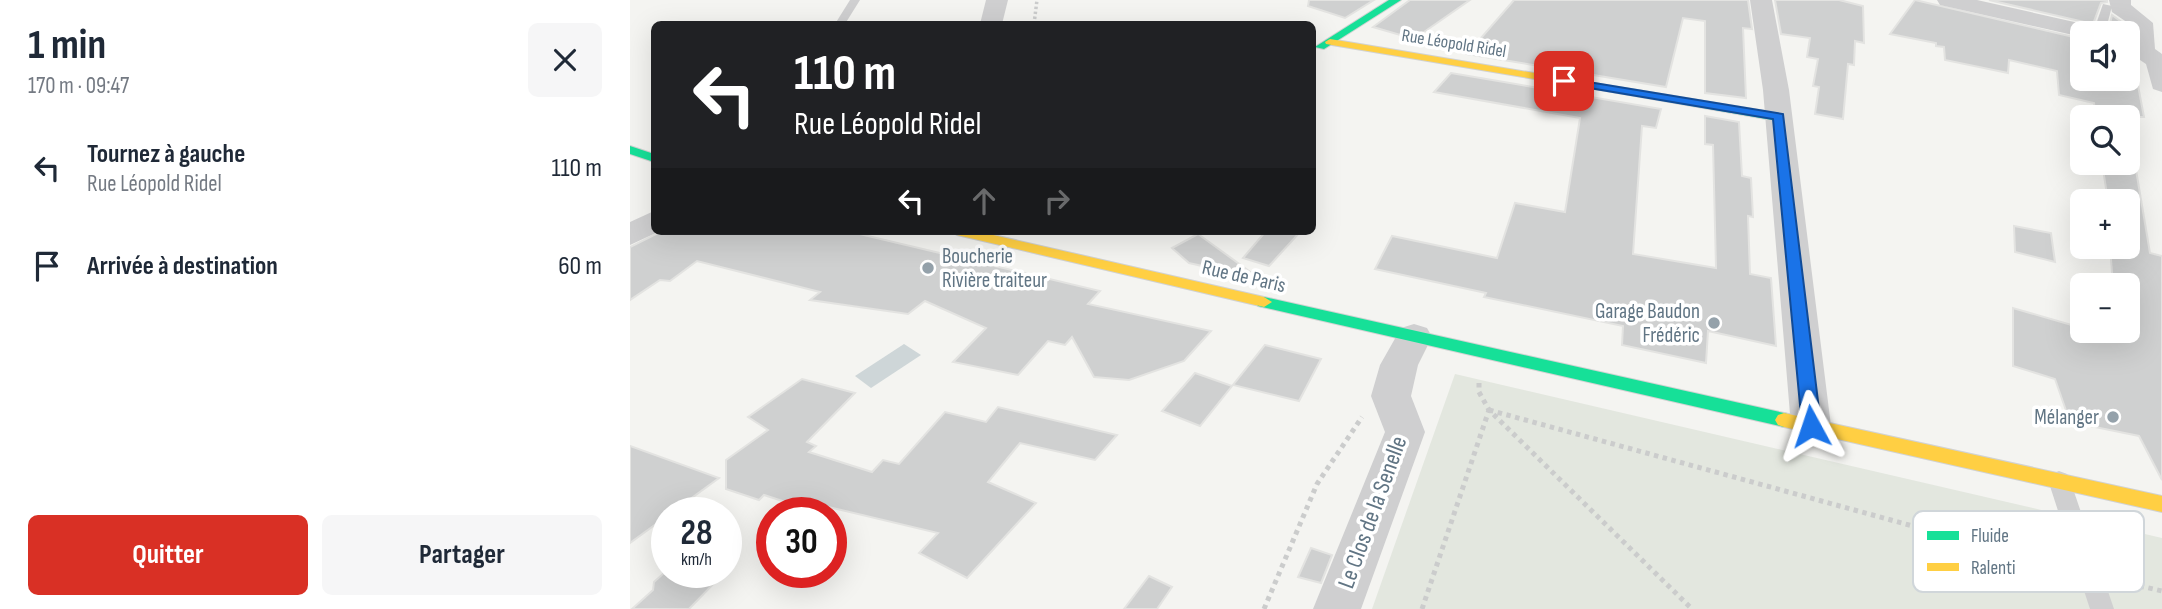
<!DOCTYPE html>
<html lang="fr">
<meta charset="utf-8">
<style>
:root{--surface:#fff;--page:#f6f6f7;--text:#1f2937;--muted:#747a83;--accent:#d93025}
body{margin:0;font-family:"Sofia Sans Condensed",sans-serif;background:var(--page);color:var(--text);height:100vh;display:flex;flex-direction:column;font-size:26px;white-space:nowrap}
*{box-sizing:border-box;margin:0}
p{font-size:23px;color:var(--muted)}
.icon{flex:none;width:38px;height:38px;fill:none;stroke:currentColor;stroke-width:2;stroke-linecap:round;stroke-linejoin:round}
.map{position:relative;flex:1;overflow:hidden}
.details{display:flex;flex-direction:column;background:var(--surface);width:630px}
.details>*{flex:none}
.banner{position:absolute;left:21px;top:21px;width:665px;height:214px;border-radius:10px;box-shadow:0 7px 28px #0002;background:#202124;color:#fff;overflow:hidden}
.tools{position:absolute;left:1440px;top:21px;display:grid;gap:14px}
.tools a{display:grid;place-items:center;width:70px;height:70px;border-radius:10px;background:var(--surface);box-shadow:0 7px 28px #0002;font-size:35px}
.speed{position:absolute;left:21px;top:497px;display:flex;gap:14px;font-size:35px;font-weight:700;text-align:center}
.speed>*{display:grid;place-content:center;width:91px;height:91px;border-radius:50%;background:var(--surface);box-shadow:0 7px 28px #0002;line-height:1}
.speed small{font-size:18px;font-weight:400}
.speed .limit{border:10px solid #d22;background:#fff;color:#111}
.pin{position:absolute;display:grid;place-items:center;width:60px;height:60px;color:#fff;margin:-30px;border-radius:14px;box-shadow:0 4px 10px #0006}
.me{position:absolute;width:77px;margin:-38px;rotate:355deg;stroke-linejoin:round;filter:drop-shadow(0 0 5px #0008)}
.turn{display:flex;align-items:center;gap:24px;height:147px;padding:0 28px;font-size:32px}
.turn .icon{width:91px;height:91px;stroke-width:2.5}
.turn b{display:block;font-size:49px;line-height:60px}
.lanes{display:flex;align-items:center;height:66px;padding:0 28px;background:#0003;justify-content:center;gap:35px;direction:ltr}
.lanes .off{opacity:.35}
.round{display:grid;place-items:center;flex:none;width:74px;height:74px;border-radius:10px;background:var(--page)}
.head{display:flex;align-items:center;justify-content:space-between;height:119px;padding:0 28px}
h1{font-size:42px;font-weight:700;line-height:52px}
.cta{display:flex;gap:14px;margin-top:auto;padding:14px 28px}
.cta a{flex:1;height:80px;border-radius:10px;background:var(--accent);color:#fff;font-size:28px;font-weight:700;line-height:80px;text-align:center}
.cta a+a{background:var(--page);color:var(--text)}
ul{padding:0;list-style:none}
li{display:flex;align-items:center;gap:21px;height:98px;padding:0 28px}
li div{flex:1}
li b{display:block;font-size:26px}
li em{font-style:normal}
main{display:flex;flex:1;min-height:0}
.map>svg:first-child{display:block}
</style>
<main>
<section class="details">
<div class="head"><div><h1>1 min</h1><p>170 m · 09:47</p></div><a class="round"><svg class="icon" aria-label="close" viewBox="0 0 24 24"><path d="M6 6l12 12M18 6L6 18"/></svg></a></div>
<ul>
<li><svg class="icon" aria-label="left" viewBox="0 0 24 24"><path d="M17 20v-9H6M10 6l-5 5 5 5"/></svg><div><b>Tournez à gauche</b><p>Rue Léopold Ridel</p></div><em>110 m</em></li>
<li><svg class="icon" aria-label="arrive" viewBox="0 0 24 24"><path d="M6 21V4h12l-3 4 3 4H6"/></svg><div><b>Arrivée à destination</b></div><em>60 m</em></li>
</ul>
<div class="cta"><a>Quitter</a><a>Partager</a></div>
</section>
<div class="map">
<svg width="1532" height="609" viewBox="0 0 1532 609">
<rect width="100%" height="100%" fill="#f4f4f1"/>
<!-- green -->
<polygon fill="#e3e7df" points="825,374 1532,538 1532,609 742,609"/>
<!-- water -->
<polygon fill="#ced6d8" points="274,344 291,355 241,388 225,376"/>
<!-- building -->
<g fill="#cfd0d0" stroke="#e3e3e1" stroke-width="2">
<polygon points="679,0 744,0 715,18 678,6"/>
<polygon points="780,0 840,0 784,39 743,27"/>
<polygon points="884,0 1118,0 1122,29 1113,28 1116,98 1075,93 1075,21 1053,18 1036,87 837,54"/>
<polygon points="1145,0 1209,0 1233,6 1234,43 1225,41 1224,65 1218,64 1213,119 1185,114 1189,87 1183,86 1188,59 1177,57 1180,38 1151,34"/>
<polygon points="1285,0 1452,39 1452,79 1498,79 1498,55 1503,59 1514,117 1499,117 1505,164 1520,253 1532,256 1532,480 1509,436 1440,422 1425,379 1383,366 1383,308 1452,328 1452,331 1487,338 1486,331 1498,331 1498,285 1483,285 1480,247 1498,247 1498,201 1478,201 1472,163 1498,163 1498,117 1466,117 1464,103 1429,95 1427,71 1379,60 1378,73 1315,60 1314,47 1306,46 1306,43 1260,34"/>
<polygon points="1359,0 1477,0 1477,2 1471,3 1463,24"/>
<polygon points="1482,15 1497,26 1497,33 1478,33"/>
<polygon points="821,73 1031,109 1026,128 1012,126 1003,254 1086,268 1083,145 1075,144 1075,116 1109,122 1112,176 1121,178 1123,217 1118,216 1120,274 1141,278 1146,346 1078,331 1076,363 992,345 993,326 854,297 856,293 745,269 762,236 867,258 885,203 935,212 950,118 804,92"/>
<polygon points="1384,226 1421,233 1425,262 1385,252"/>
<polygon points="32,231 217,231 470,291 458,304 581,331 554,361 499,380 464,377 442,337 435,345 418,341 388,375 323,362 356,328 295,301 278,314 180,300 190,292 67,261 40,281 30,280 0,300 0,247"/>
<polygon points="636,231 671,231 639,266 613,258"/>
<polygon points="568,234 630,279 559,263 542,248"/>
<polygon points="635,345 691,359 669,401 603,385"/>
<polygon points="565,373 602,386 570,426 532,411"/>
<polygon points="172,379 225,393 177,442 186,446 179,452 242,472 253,460 269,464 315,412 356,422 368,407 487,435 465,460 390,443 358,482 406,503 337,578 289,553 308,533 186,504 180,510 134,495 129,500 96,489 96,460 138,430 118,417"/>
<polygon points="0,446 89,478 41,513 37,513 37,516 0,543"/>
<polygon points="681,548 702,555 691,583 668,577"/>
<polygon points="35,572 95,572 59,609 2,609 23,590 24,582"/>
<polygon points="519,576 542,587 527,609 494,609"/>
</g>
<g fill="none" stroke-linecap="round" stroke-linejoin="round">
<defs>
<g id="fast">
<polygon points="759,0 771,0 694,49 685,47"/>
<polygon points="946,80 1148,113 1154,117 1148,121 942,85 940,83"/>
<polygon points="0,146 24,154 24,162 0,154"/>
<polygon points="634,297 1154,413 1160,415 1163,420 1160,425 1154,427 628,306 626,302 628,298"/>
</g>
<g id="slow">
<polygon points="700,39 946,80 952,83 946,86 696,44 695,42"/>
<polygon points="320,231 346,231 634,297 642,302 634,307 327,235"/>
<polygon points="1154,413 1532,496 1532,512 1154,427 1148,425 1145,420 1148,415"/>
</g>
</defs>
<!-- fast casing -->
<use href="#fast" stroke="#d1d2d2" stroke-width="2"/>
<!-- slow casing -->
<use href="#slow" stroke="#d1d2d2" stroke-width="2"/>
<!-- path-far1 -->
<g stroke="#cbcccc" stroke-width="3.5" stroke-dasharray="2.5 2.5" stroke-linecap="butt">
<polyline points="404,24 407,0"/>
<polyline points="413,24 420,24"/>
</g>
<!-- path -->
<g stroke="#cbcccc" stroke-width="5" stroke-dasharray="4.5 4.5" stroke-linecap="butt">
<polyline points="849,383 849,392 859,410 1062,609"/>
<polyline points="859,410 1429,566"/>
<polyline points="1492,582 1532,591"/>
<polyline points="634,609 687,484 732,417"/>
<polyline points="792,609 859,410"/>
</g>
<!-- lane -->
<g fill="#cfcfd0" fill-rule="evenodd">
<polygon points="220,0 230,0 215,24 205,24"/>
<polygon points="1473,4 1482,6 1475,33 1463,33"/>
<polygon points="1429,471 1437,474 1440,480 1484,609 1460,609 1418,480 1421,474"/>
</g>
<!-- street -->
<g fill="#cfcfd0" fill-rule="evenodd">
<polygon points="356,0 378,0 372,24 350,24"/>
<polygon points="1120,0 1142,0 1159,90 1201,426 1195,437 1181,442 1167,437 1161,426 1133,90"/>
<polygon points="1307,0 1347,0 1471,28 1474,33 1452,33 1452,37 1310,5"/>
<polygon points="1479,0 1501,0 1501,5 1523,23 1525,49 1532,54 1532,92 1523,89 1516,64 1498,52 1501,25 1482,12"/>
<polygon points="24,211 24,231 30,231 0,245 0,222"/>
<polygon points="784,324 797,328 802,337 788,365 781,396 795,432 731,609 683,609 755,432 741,396 750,365 771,328"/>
</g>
<!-- fast -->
<use href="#fast" fill="#16e098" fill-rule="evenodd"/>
<!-- slow -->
<use href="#slow" fill="#ffcf43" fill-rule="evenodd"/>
</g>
<!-- route -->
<polygon fill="#1a73e8" stroke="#114b97" stroke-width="2" points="934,78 1153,114 1191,426 1188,432 1175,432 1172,426 1143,119 930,83 928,81"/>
<!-- markers -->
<g fill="#94a1aa" stroke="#fff" stroke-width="2.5">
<circle cx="298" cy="268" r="7"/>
<circle cx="1084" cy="323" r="7"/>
<circle cx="1483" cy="417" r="7"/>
</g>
<g text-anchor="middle" stroke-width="7" stroke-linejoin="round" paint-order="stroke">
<!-- far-street labels -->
<g font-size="18" fill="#617584" stroke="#fff">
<text transform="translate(824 43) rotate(9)" y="6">Rue Léopold Ridel</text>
</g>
<!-- poi labels -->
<g font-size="21" fill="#617584" stroke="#fff" text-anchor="end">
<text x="312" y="263" text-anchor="start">Boucherie<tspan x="312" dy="24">Rivière traiteur</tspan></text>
<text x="1070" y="318">Garage Baudon<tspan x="1070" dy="24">Frédéric</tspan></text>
<text x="1469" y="424">Mélanger</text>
</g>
<!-- street labels -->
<g font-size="21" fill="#617584" stroke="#fff">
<text transform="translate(614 276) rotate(13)" y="7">Rue de Paris</text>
</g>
<!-- near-street labels -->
<g font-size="24" fill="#617584" stroke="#fff">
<text transform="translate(742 512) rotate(-70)" y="8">Le Clos de la Senelle</text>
</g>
</g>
<!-- legend -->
<rect x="1283" y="511" width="231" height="81" rx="10" fill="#fff" stroke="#d0d6da" stroke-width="2"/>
<rect x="1297" y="531" width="32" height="9" fill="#16e098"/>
<rect x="1297" y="563" width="32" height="8" fill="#ffcf43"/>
<g font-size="19" fill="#617584">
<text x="1341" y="542">Fluide</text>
<text x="1341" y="574">Ralenti</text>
</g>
</svg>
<div class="tools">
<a><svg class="icon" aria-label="sound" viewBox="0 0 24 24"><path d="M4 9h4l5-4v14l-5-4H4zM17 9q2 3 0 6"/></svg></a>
<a><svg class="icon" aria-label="search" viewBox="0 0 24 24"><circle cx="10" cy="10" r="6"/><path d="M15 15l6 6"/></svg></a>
<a>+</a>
<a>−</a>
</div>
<div class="speed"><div>28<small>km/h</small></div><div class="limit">30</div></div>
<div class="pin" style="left:934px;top:81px;background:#d93025"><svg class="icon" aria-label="arrive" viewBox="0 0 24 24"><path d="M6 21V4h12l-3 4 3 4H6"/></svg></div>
<svg class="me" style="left:1181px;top:426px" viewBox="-20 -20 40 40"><path d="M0-17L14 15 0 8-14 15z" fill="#1a73e8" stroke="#fff" stroke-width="4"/></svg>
<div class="banner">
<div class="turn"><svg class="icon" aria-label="left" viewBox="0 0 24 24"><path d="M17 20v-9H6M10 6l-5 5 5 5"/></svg><div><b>110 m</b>Rue Léopold Ridel</div></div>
<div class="lanes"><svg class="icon" aria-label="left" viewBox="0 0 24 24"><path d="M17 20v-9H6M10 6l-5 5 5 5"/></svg><svg class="icon off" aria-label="ahead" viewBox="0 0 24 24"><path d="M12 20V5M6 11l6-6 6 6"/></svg><svg class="icon off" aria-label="right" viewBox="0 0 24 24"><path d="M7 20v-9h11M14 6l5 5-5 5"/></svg></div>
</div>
</div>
</main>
